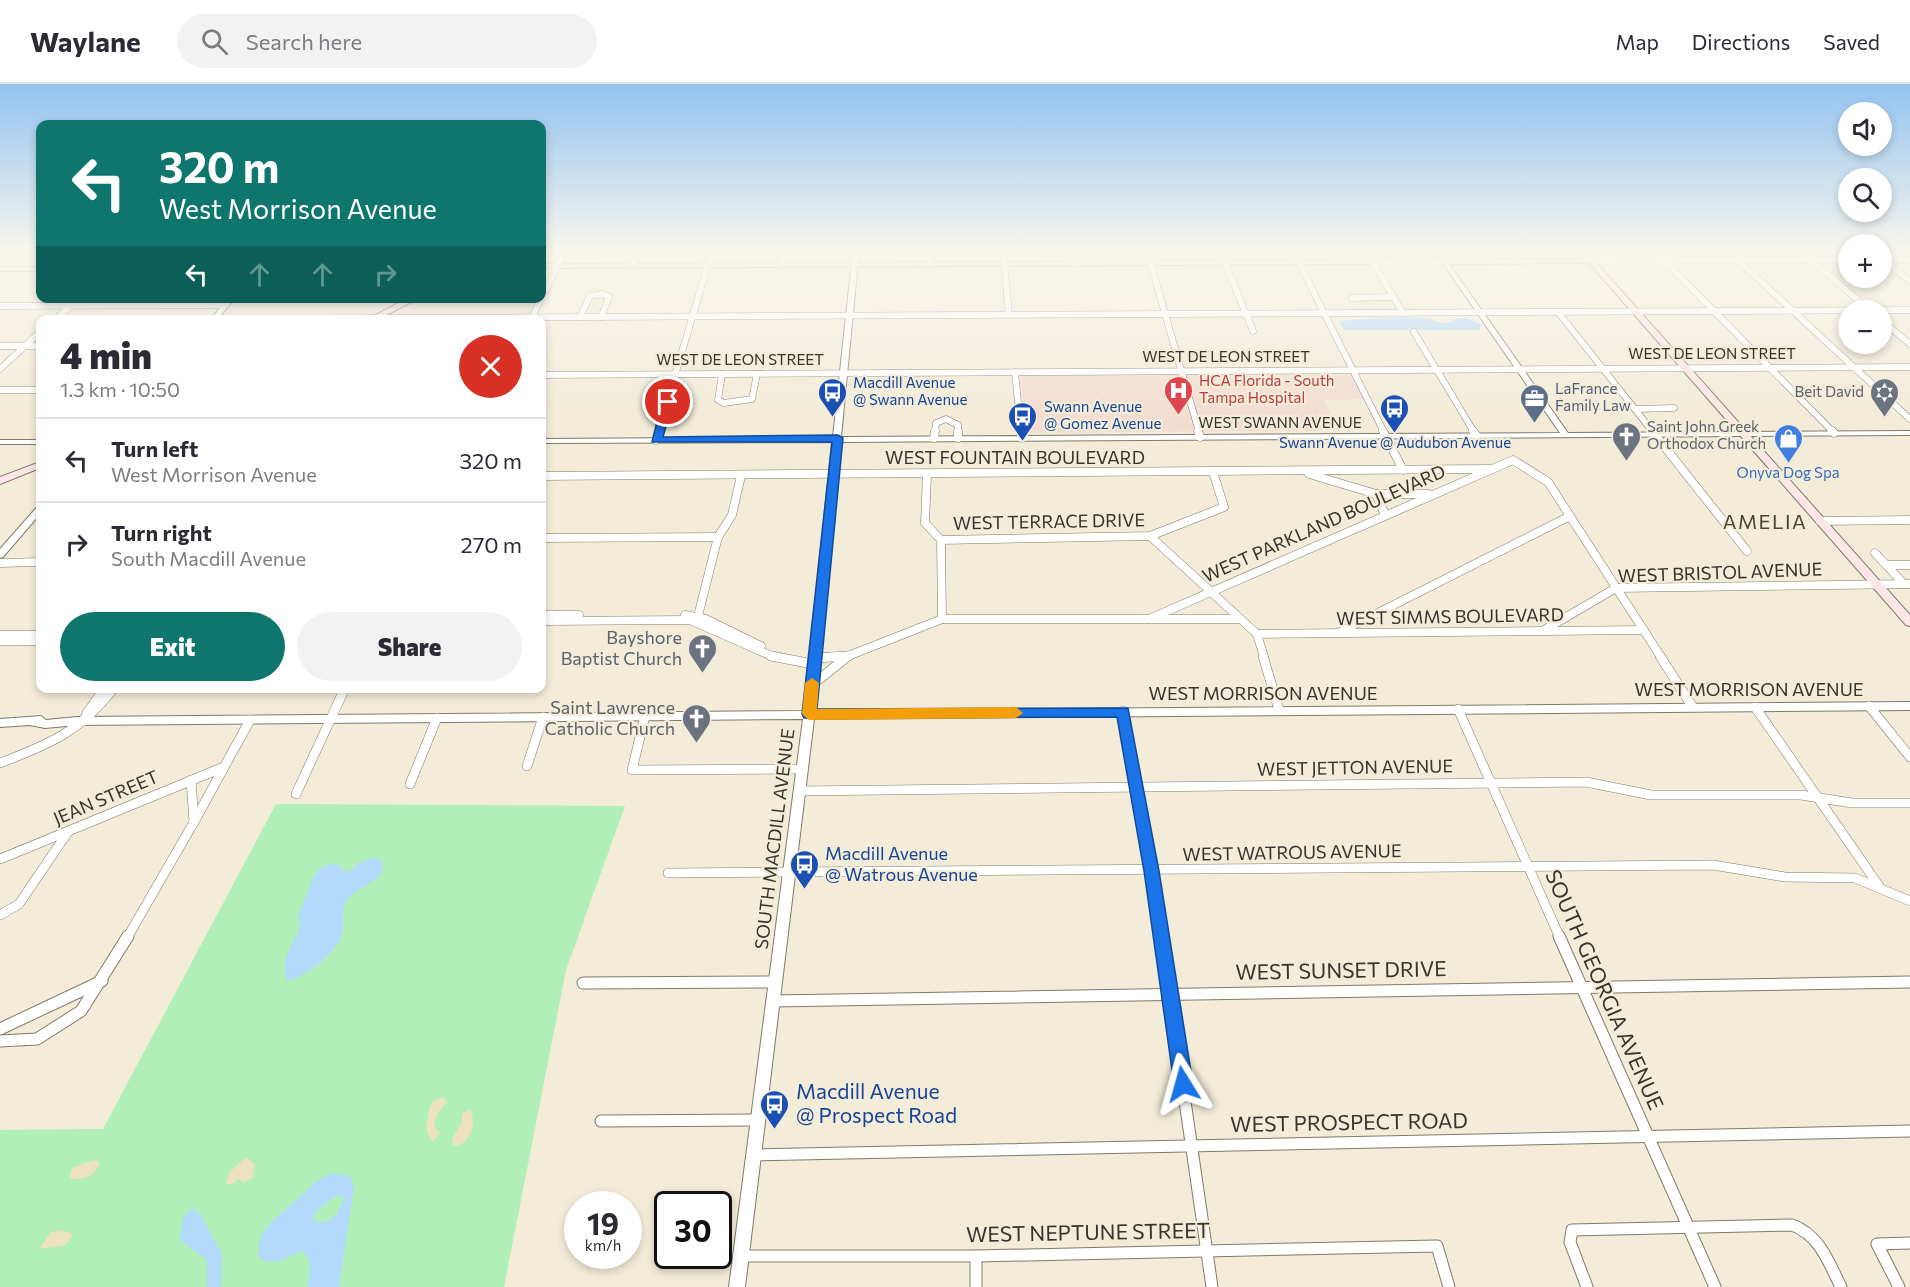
<!DOCTYPE html>
<meta charset="utf-8">
<style>
:root{--surface:#fff;--page:#f2f2f3;--text:#2b2b33;--muted:#7c7c81;--line:#e1e1e2;--accent:#0f766e}
body{margin:0;font-family:Commissioner,sans-serif;background:var(--page);color:var(--text);height:100vh;display:flex;flex-direction:column;font-size:22px;white-space:nowrap}
*{box-sizing:border-box;margin:0}
p{font-size:20px;color:var(--muted)}
.icon{flex:none;width:33px;height:33px;fill:none;stroke:currentColor;stroke-width:2;stroke-linecap:round;stroke-linejoin:round}
.map{position:relative;flex:1;overflow:hidden}
.side{position:absolute;left:36px;top:231px;width:510px;height:378px;display:flex;flex-direction:column;background:var(--surface);border-radius:12px;box-shadow:0 3px 9px #0003}
.side>*{flex:none}
.banner{position:absolute;left:36px;top:36px;width:510px;height:183px;border-radius:12px;box-shadow:0 3px 9px #0003;background:#0f766e;color:#fff;overflow:hidden}
.tools{position:absolute;left:1838px;top:18px;display:grid;gap:12px}
.tools a{display:grid;place-items:center;width:54px;height:54px;border-radius:50%;background:var(--surface);box-shadow:0 3px 9px #0003;font-size:30px}
.speed{position:absolute;left:564px;top:1107px;display:flex;gap:12px;font-size:30px;font-weight:700;text-align:center}
.speed>*{display:grid;place-content:center;width:78px;height:78px;border-radius:50%;background:var(--surface);box-shadow:0 3px 9px #0003;line-height:1}
.speed small{font-size:15px;font-weight:400}
.speed .limit{border:3px solid #111;border-radius:9px;background:#fff;color:#111}
.pin{position:absolute;display:grid;place-items:center;width:51px;height:51px;color:#fff;margin:-26px;border:3px solid #fff;border-radius:50%;box-shadow:0 2px 6px #0007}
.me{position:absolute;width:66px;margin:-33px;rotate:352deg;stroke-linejoin:round;filter:drop-shadow(0 0 4px #0008)}
.turn{display:flex;align-items:center;gap:21px;height:126px;padding:0 24px;font-size:27px}
.turn .icon{width:78px;height:78px;stroke-width:2.5}
.turn b{display:block;font-size:42px;line-height:51px}
.lanes{display:flex;align-items:center;height:57px;padding:0 24px;background:#0003;justify-content:center;gap:30px;direction:ltr}
.lanes .off{opacity:.35}
.round{display:grid;place-items:center;flex:none;width:63px;height:63px;border-radius:32px;background:var(--page)}
.head{display:flex;align-items:center;justify-content:space-between;height:102px;padding:0 24px}
h1{font-size:36px;font-weight:800;line-height:45px}
.primary-button{display:flex;gap:12px;margin-top:auto;padding:12px 24px}
.primary-button a{flex:1;height:69px;border-radius:36px;background:var(--accent);color:#fff;font-size:24px;font-weight:800;line-height:69px;text-align:center}
.primary-button a+a{background:var(--page);color:var(--text)}
ul{padding:0;list-style:none}
li{display:flex;align-items:center;gap:18px;height:84px;padding:0 24px;border-top:2px solid var(--line)}
li div{flex:1}
li b{display:block;font-size:22px}
li em{font-style:normal}
header{display:flex;align-items:center;gap:36px;box-sizing:border-box;height:84px;padding:0 30px;background:var(--surface);border-bottom:2px solid var(--line)}
header strong{font-size:28px}
nav{display:flex;gap:33px;margin-inline-start:auto;font-size:21px}
.search{width:420px;height:54px;background:var(--page);display:flex;align-items:center;gap:15px;box-sizing:border-box;padding:0 21px;border-radius:33px;color:var(--muted);font-size:22px}
.map>svg:first-child{display:block}
</style>
<header>
<strong>Waylane</strong>
<div class="search"><svg class="icon" aria-label="search" viewBox="0 0 24 24"><circle cx="10" cy="10" r="6"/><path d="M15 15l6 6"/></svg>Search here</div>
<nav><a>Map</a><a>Directions</a><a>Saved</a></nav>
</header>
<div class="map">
<svg width="1910" height="1203" viewBox="0 0 1910 1203">
<rect width="100%" height="100%" fill="#f2ecd8"/>
<!-- medical -->
<polygon fill="#f3ddd0" points="1020,290 1353,291 1364,315 1324,316 1338,346 1026,349"/>
<!-- green -->
<polygon fill="#b0f0b8" points="276,720 625,722 566,886 504,1203 0,1203 0,1046 103,1045"/>
<!-- sand -->
<g fill="#ece2bd">
<path d="M443 1013 447 1018C439 1028 428 1038 440 1049L433 1058C423 1048 427 1031 432 1018Z"/>
<path d="M470 1025C477 1038 471 1062 453 1062L452 1055 462 1038V1030Z"/>
<polygon points="246,1073 255,1081 253,1093 244,1099 239,1095 232,1100 226,1100 229,1089"/>
<path d="M93 1076 100 1078C97 1091 82 1098 69 1094L72 1084Z"/>
<polygon points="62,1146 73,1150 66,1161 39,1165 51,1148"/>
</g>
<!-- water -->
<g fill="#b3d9fb" fill-rule="evenodd">
<path d="M1456 234H1467L1482 241 1479 246H1344L1339 237C1355 235 1416 231 1430 235 1439 238 1448 243 1456 234Z"/>
<path d="M372 774 382 776V789C372 800 358 804 348 814 340 824 345 839 342 850 338 868 304 894 287 897 279 876 294 861 300 842 297 830 300 826 305 815 312 797 315 779 338 780L345 787H350L361 778Z"/>
<path d="M334 1089 351 1093 354 1103 339 1203H308L310 1177 303 1167C283 1172 282 1184 259 1174 253 1146 283 1129 300 1113 311 1103 318 1093 334 1089ZM337 1111 343 1112 344 1115 337 1130 326 1138 313 1137 315 1128Z"/>
<polygon points="193,1123 201,1132 222,1170 221,1203 207,1203 207,1176 180,1156 183,1133"/>
</g>
<g fill="none" stroke-linecap="round" stroke-linejoin="round">
<defs>
<g id="minor-far3">
<polyline points="1003,167 1009,231"/>
<polyline points="1071,167 1072,177 1077,180"/>
<polyline points="1147,167 1199,348"/>
<polyline points="1220,167 1253,247"/>
<polyline points="1293,167 1384,348"/>
<polyline points="1366,167 1403,229"/>
<polyline points="1510,167 1518,177"/>
<polyline points="1655,167 1833,348"/>
<polyline points="1728,167 1910,335"/>
<polyline points="1800,167 1870,226"/>
<polyline points="1881,174 1910,197"/>
<polyline points="1883,176 1910,176"/>
<polyline points="1591,177 1848,176"/>
<polyline points="1372,178 1445,178"/>
<polyline points="930,180 931,167"/>
<polyline points="1077,180 1080,177 1078,167"/>
<polyline points="781,181 784,167"/>
<polyline points="632,182 639,167"/>
<polyline points="542,214 565,167"/>
<polyline points="1352,214 1393,213"/>
<polyline points="0,222 226,221"/>
<polyline points="1558,228 1653,348"/>
<polyline points="580,233 590,212 603,210 609,213 601,233"/>
<polyline points="213,235 1910,226"/>
<polyline points="55,236 79,214"/>
<polyline points="531,236 541,214"/>
<polyline points="1881,236 1910,260"/>
<polyline points="1414,248 1474,348"/>
<polyline points="0,262 40,262"/>
<polyline points="0,285 40,248"/>
<polyline points="1015,288 1021,348"/>
<polyline points="722,290 718,316 724,319 752,315 757,290"/>
<polyline points="542,291 1910,283"/>
<polyline points="0,306 40,306"/>
<polyline points="1636,325 1674,324"/>
<polyline points="658,348 712,167"/>
<polyline points="935,348 936,339 946,335 958,341 958,348"/>
</g>
<g id="minor-far2">
<polyline points="958,347 958,354"/>
<polyline points="1021,347 1022,354"/>
<polyline points="1198,347 1200,353"/>
<polyline points="1383,347 1403,386"/>
<polyline points="1473,347 1476,351"/>
<polyline points="1652,347 1747,467"/>
<polyline points="1832,347 1834,349"/>
<polyline points="934,354 935,347"/>
<polyline points="656,356 659,347"/>
<polyline points="1309,390 1376,410 1428,410"/>
<polyline points="927,391 925,439 941,456 942,535"/>
<polyline points="542,392 1489,385"/>
<polyline points="1376,410 1385,431"/>
<polyline points="1820,437 1910,436"/>
<polyline points="1150,452 1257,550 1264,573"/>
<polyline points="542,454 718,453"/>
<polyline points="941,456 1150,452 1224,423 1213,388"/>
<polyline points="1875,469 1904,500"/>
<polyline points="0,479 40,478"/>
<polyline points="1887,481 1910,481"/>
<polyline points="542,531 579,531"/>
<polyline points="685,531 706,535 761,562"/>
<polyline points="1149,535 1513,376 1548,398 1661,573"/>
<polyline points="697,536 718,453 732,431 741,392"/>
<polyline points="542,537 690,536 774,573"/>
<polyline points="1544,546 1616,504 1910,500"/>
<polyline points="1340,548 1570,432"/>
<polyline points="1257,550 1642,546"/>
<polyline points="0,551 40,551"/>
<polyline points="0,557 40,557"/>
<polyline points="827,573 848,572 942,535 1240,535"/>
</g>
<g id="minor-far1">
<polyline points="771,572 813,580"/>
<polyline points="1263,572 1279,626"/>
<polyline points="1660,572 1692,622"/>
<polyline points="814,574 849,572"/>
<polyline points="812,601 848,572"/>
<polyline points="1869,622 1910,673"/>
<polyline points="1755,623 1879,802"/>
<polyline points="1458,625 1560,854"/>
<polyline points="1123,627 1162,854"/>
<polyline points="645,632 632,686 801,685"/>
<polyline points="85,637 87,629 105,604"/>
<path d="M0 679C50 660 81 647 114 604"/>
<polyline points="527,682 543,633"/>
<polyline points="410,700 437,634"/>
<polyline points="799,707 1586,698 1651,711 1801,711 1852,719 1910,719"/>
<polyline points="296,710 345,604"/>
<polyline points="194,738 250,636"/>
<polyline points="0,775 224,683"/>
<polyline points="668,789 1713,781 1785,793 1855,794 1910,817"/>
<polyline points="0,831 19,820 68,748"/>
<polyline points="127,854 194,738 191,696"/>
</g>
<g id="minor">
<polyline points="1161,852 1212,1203"/>
<polyline points="1559,852 1715,1203"/>
<polyline points="583,899 775,898"/>
<polyline points="772,917 1910,898"/>
<polyline points="0,945 102,897"/>
<polyline points="0,957 37,955 81,927 128,852"/>
<polyline points="601,1037 757,1036"/>
<polyline points="753,1071 1910,1047"/>
<polyline points="740,1172 976,1172 1437,1162 1449,1203"/>
<polyline points="976,1172 976,1203"/>
<path d="M1587 1203 1570 1158 1572 1146 1792 1141C1820 1151 1829 1179 1841 1203"/>
<polyline points="1899,1203 1877,1160 1910,1159"/>
</g>
<g id="tertiary">
<polygon points="853,167 859,167 841,353 1560,349 1442,178 1445,176 1447,177 1568,349 1910,347 1910,351 841,358 815,627 1910,618 1910,626 814,635 745,1203 729,1203 803,635 77,641 45,644 30,641 0,643 0,635 41,632 46,636 77,633 804,627 832,358 542,359 542,355 833,353"/>
<polygon points="228,214 235,214 217,236 210,236"/>
<rect x="0" y="356" width="40" height="4"/>
<polygon points="40,422 40,430 3,473 0,474 0,465 37,423"/>
</g>
<g id="secondary">
<polygon points="1385,167 1395,167 1372,180 542,184 542,180 1370,176"/>
<polygon points="1433,167 1441,167 1447,176 1585,175 1578,167 1586,167 1910,531 1910,542 1906,541 1589,179 1445,180 1442,180"/>
<rect x="0" y="183" width="40" height="4"/>
<polygon points="408,214 419,214 377,236 366,236"/>
<polygon points="40,378 40,384 0,400 0,393"/>
</g>
</defs>
<!-- minor-far3 casing -->
<use href="#minor-far3" stroke="#807a69" stroke-width="7"/>
<!-- minor-far2 casing -->
<use href="#minor-far2" stroke="#807a69" stroke-width="9"/>
<!-- minor-far1 casing -->
<use href="#minor-far1" stroke="#807a69" stroke-width="10"/>
<!-- minor casing -->
<use href="#minor" stroke="#807a69" stroke-width="13"/>
<!-- tertiary casing -->
<use href="#tertiary" stroke="#807a69" stroke-width="2"/>
<!-- secondary casing -->
<use href="#secondary" stroke="#807a69" stroke-width="2"/>
<!-- minor-far3 -->
<use href="#minor-far3" stroke="#fff" stroke-width="6"/>
<!-- minor-far2 -->
<use href="#minor-far2" stroke="#fff" stroke-width="8"/>
<!-- minor-far1 -->
<use href="#minor-far1" stroke="#fff" stroke-width="9"/>
<!-- minor -->
<use href="#minor" stroke="#fff" stroke-width="11"/>
<!-- tertiary -->
<use href="#tertiary" fill="#fff" fill-rule="evenodd"/>
<!-- secondary -->
<use href="#secondary" fill="#fce6e6" fill-rule="evenodd"/>
</g>
<!-- sky -->
<linearGradient id="sky" x2="0" y2="1"><stop stop-color="#93c3f0"/><stop offset="0.5" stop-color="#f9f6ed"/><stop offset="1" stop-color="#f9f6ed" stop-opacity="0"/></linearGradient>
<rect width="1910" height="336" fill="url(#sky)"/>
<!-- route -->
<polygon fill="#1a73e8" stroke="#114b97" stroke-width="1.5" points="668,314 673,318 663,353 838,351 843,354 817,625 1128,624 1159,787 1193,1000 1190,1007 1183,1009 1177,1007 1174,1000 1144,787 1117,633 804,634 802,630 832,358 652,358 662,318"/>
<!-- slow -->
<polygon fill="#f59e0b" points="812,594 819,599 817,625 1016,623 1023,629 1016,634 809,636 802,630 805,599"/>
<!-- icons -->
<defs>
<symbol id="hospital-pin" viewBox="-11 -11 22 30"><path d="M0 17L-7.5 6A9.5 9.5 0 1 1 7.5 6Z" fill="#e0444e" stroke="#f2ecd8"/><path d="M-5-5h3v3.5h4V-5h3V5h-3V1.5h-4V5h-3Z" fill="#fff"/></symbol>
<symbol id="bus-pin" viewBox="-11 -11 22 30"><path d="M0 17L-7.5 6A9.5 9.5 0 1 1 7.5 6Z" fill="#1a4fb4" stroke="#f2ecd8"/><path d="M-5-6H5V4H4V6H2V4H-2V6H-4V4H-5ZM-3.5-4V0h7V-4ZM-3.5 1.2v1.5H-2V1.2ZM2 1.2v1.5H3.5V1.2Z" fill="#fff"/></symbol>
<symbol id="synagogue-pin" viewBox="-11 -11 22 30"><path d="M0 17L-7.5 6A9.5 9.5 0 1 1 7.5 6Z" fill="#6b7280" stroke="#f2ecd8"/><path d="M0-6.5L5.6 3.2H-5.6ZM0 6.5L5.6-3.2H-5.6Z" fill="#fff"/></symbol>
<symbol id="office-pin" viewBox="-11 -11 22 30"><path d="M0 17L-7.5 6A9.5 9.5 0 1 1 7.5 6Z" fill="#5c6f8a" stroke="#f2ecd8"/><path d="M-6-3h4V-5.5h4V-3h4V5H-6ZM-1-4.5V-3h2v-1.5ZM-6 0V1H6V0Z" fill="#fff"/></symbol>
<symbol id="church-pin" viewBox="-11 -11 22 30"><path d="M0 17L-7.5 6A9.5 9.5 0 1 1 7.5 6Z" fill="#6b7280" stroke="#f2ecd8"/><path d="M-1.2-6h2.4v3.5h3.3v2.4h-3.3V6h-2.4V-.1h-3.3v-2.4h3.3Z" fill="#fff"/></symbol>
<symbol id="shop-pin" viewBox="-11 -11 22 30"><path d="M0 17L-7.5 6A9.5 9.5 0 1 1 7.5 6Z" fill="#3f7fe0" stroke="#f2ecd8"/><path d="M-5-2.5h2.3a2.7 3.5 0 0 1 5.4 0H5L5.5 6h-11ZM-1.5-2.5h3a1.5 2.3 0 0 0-3 0Z" fill="#fff"/></symbol>
</defs>
<g fill-rule="evenodd">
<use href="#hospital-pin" x="1162" y="290" width="33" height="45"/>
<use href="#bus-pin" x="816" y="292" width="33" height="45"/>
<use href="#synagogue-pin" x="1868" y="292" width="33" height="45"/>
<use href="#office-pin" x="1518" y="298" width="33" height="45"/>
<use href="#bus-pin" x="1378" y="308" width="33" height="45"/>
<use href="#bus-pin" x="1006" y="316" width="33" height="45"/>
<use href="#church-pin" x="1610" y="336" width="33" height="45"/>
<use href="#shop-pin" x="1772" y="338" width="33" height="45"/>
<use href="#church-pin" x="686" y="548" width="33" height="45"/>
<use href="#church-pin" x="680" y="618" width="33" height="45"/>
<use href="#bus-pin" x="788" y="764" width="33" height="45"/>
<use href="#bus-pin" x="758" y="1004" width="33" height="45"/>
</g>
<g text-anchor="middle" stroke-width="4.5" stroke-linejoin="round" paint-order="stroke">
<!-- far-street labels -->
<g font-size="15" fill="#36342c" stroke="#f2ecd8">
<text x="1712" y="275">WEST DE LEON STREET</text>
<text x="1226" y="278">WEST DE LEON STREET</text>
<text x="740" y="281">WEST DE LEON STREET</text>
<text x="1280" y="344">WEST SWANN AVENUE</text>
</g>
<!-- far-health labels -->
<g font-size="15" fill="#be3a42" stroke="#f2ecd8" text-anchor="start">
<text x="1199" y="302">HCA Florida - South<tspan x="1199" dy="17">Tampa Hospital</tspan></text>
</g>
<!-- far-transit labels -->
<g font-size="15" fill="#164399" stroke="#f2ecd8" text-anchor="start">
<text x="853" y="304">Macdill Avenue<tspan x="853" dy="17">@ Swann Avenue</tspan></text>
<text x="1044" y="328">Swann Avenue<tspan x="1044" dy="17">@ Gomez Avenue</tspan></text>
<text x="1395" y="364" text-anchor="middle">Swann Avenue @ Audubon Avenue</text>
</g>
<!-- far-service labels -->
<g font-size="15" fill="#4e5e75" stroke="#f2ecd8" text-anchor="start">
<text x="1555" y="310">LaFrance<tspan x="1555" dy="17">Family Law</tspan></text>
</g>
<!-- far-worship labels -->
<g font-size="15" fill="#5b616d" stroke="#f2ecd8" text-anchor="end">
<text x="1864" y="313">Beit David</text>
<text x="1647" y="348" text-anchor="start">Saint John Greek<tspan x="1647" dy="17">Orthodox Church</tspan></text>
</g>
<!-- far-shop labels -->
<g font-size="15" fill="#366cbe" stroke="#f2ecd8">
<text x="1788" y="394">Onyva Dog Spa</text>
</g>
<!-- street labels -->
<g font-size="18" fill="#36342c" stroke="#f2ecd8">
<text x="1015" y="380">WEST FOUNTAIN BOULEVARD</text>
<text transform="translate(1049 438) rotate(-1)" y="6">WEST TERRACE DRIVE</text>
<text transform="translate(1324 440) rotate(-24)" y="6">WEST PARKLAND BOULEVARD</text>
<text transform="translate(1720 489) rotate(-2)" y="6">WEST BRISTOL AVENUE</text>
<text transform="translate(1450 533) rotate(-1)" y="6">WEST SIMMS BOULEVARD</text>
<text x="1749" y="612">WEST MORRISON AVENUE</text>
<text x="1263" y="616">WEST MORRISON AVENUE</text>
<text transform="translate(1355 684) rotate(-1)" y="6">WEST JETTON AVENUE</text>
<text transform="translate(106 714) rotate(-23)" y="6">JEAN STREET</text>
<text transform="translate(775 755) rotate(-83)" y="6">SOUTH MACDILL AVENUE</text>
<text transform="translate(1292 769) rotate(-1)" y="6">WEST WATROUS AVENUE</text>
</g>
<!-- worship labels -->
<g font-size="18" fill="#5b616d" stroke="#f2ecd8" text-anchor="end">
<text x="682" y="560">Bayshore<tspan x="682" dy="21">Baptist Church</tspan></text>
<text x="675" y="630">Saint Lawrence<tspan x="675" dy="21">Catholic Church</tspan></text>
</g>
<!-- transit labels -->
<g font-size="18" fill="#164399" stroke="#f2ecd8" text-anchor="start">
<text x="825" y="776">Macdill Avenue<tspan x="825" dy="21">@ Watrous Avenue</tspan></text>
</g>
<!-- neighbourhood labels -->
<g font-size="20" letter-spacing="1.5" fill="#494434" stroke="#f2ecd8">
<text x="1765" y="445">AMELIA</text>
</g>
<!-- near-street labels -->
<g font-size="21" fill="#36342c" stroke="#f2ecd8">
<text transform="translate(1341 887) rotate(-1)" y="7">WEST SUNSET DRIVE</text>
<text transform="translate(1604 906) rotate(66)" y="7">SOUTH GEORGIA AVENUE</text>
<text transform="translate(1349 1039) rotate(-1)" y="7">WEST PROSPECT ROAD</text>
<text transform="translate(1088 1149) rotate(-1)" y="7">WEST NEPTUNE STREET</text>
</g>
<!-- near-transit labels -->
<g font-size="21" fill="#164399" stroke="#f2ecd8" text-anchor="start">
<text x="796" y="1015">Macdill Avenue<tspan x="796" dy="24">@ Prospect Road</tspan></text>
</g>
</g>
</svg>
<div class="tools">
<a><svg class="icon" aria-label="sound" viewBox="0 0 24 24"><path d="M4 9h4l5-4v14l-5-4H4zM17 9q2 3 0 6"/></svg></a>
<a><svg class="icon" aria-label="search" viewBox="0 0 24 24"><circle cx="10" cy="10" r="6"/><path d="M15 15l6 6"/></svg></a>
<a>+</a>
<a>−</a>
</div>
<div class="speed"><div>19<small>km/h</small></div><div class="limit">30</div></div>
<div class="pin" style="left:668px;top:318px;background:#d93025"><svg class="icon" aria-label="arrive" viewBox="0 0 24 24"><path d="M6 21V4h12l-3 4 3 4H6"/></svg></div>
<svg class="me" style="left:1183px;top:1000px" viewBox="-20 -20 40 40"><path d="M0-17L14 15 0 8-14 15z" fill="#1a73e8" stroke="#fff" stroke-width="4"/></svg>
<div class="banner">
<div class="turn"><svg class="icon" aria-label="left" viewBox="0 0 24 24"><path d="M17 20v-9H6M10 6l-5 5 5 5"/></svg><div><b>320 m</b>West Morrison Avenue</div></div>
<div class="lanes"><svg class="icon" aria-label="left" viewBox="0 0 24 24"><path d="M17 20v-9H6M10 6l-5 5 5 5"/></svg><svg class="icon off" aria-label="ahead" viewBox="0 0 24 24"><path d="M12 20V5M6 11l6-6 6 6"/></svg><svg class="icon off" aria-label="ahead" viewBox="0 0 24 24"><path d="M12 20V5M6 11l6-6 6 6"/></svg><svg class="icon off" aria-label="right" viewBox="0 0 24 24"><path d="M7 20v-9h11M14 6l5 5-5 5"/></svg></div>
</div>
<section class="side">
<div class="head"><div><h1>4 min</h1><p>1.3 km · 10:50</p></div><a class="round" style="background:#d93025;color:#fff"><svg class="icon" aria-label="close" viewBox="0 0 24 24"><path d="M6 6l12 12M18 6L6 18"/></svg></a></div>
<ul>
<li><svg class="icon" aria-label="left" viewBox="0 0 24 24"><path d="M17 20v-9H6M10 6l-5 5 5 5"/></svg><div><b>Turn left</b><p>West Morrison Avenue</p></div><em>320 m</em></li>
<li><svg class="icon" aria-label="right" viewBox="0 0 24 24"><path d="M7 20v-9h11M14 6l5 5-5 5"/></svg><div><b>Turn right</b><p>South Macdill Avenue</p></div><em>270 m</em></li>
</ul>
<div class="primary-button"><a>Exit</a><a>Share</a></div>
</section>
</div>
